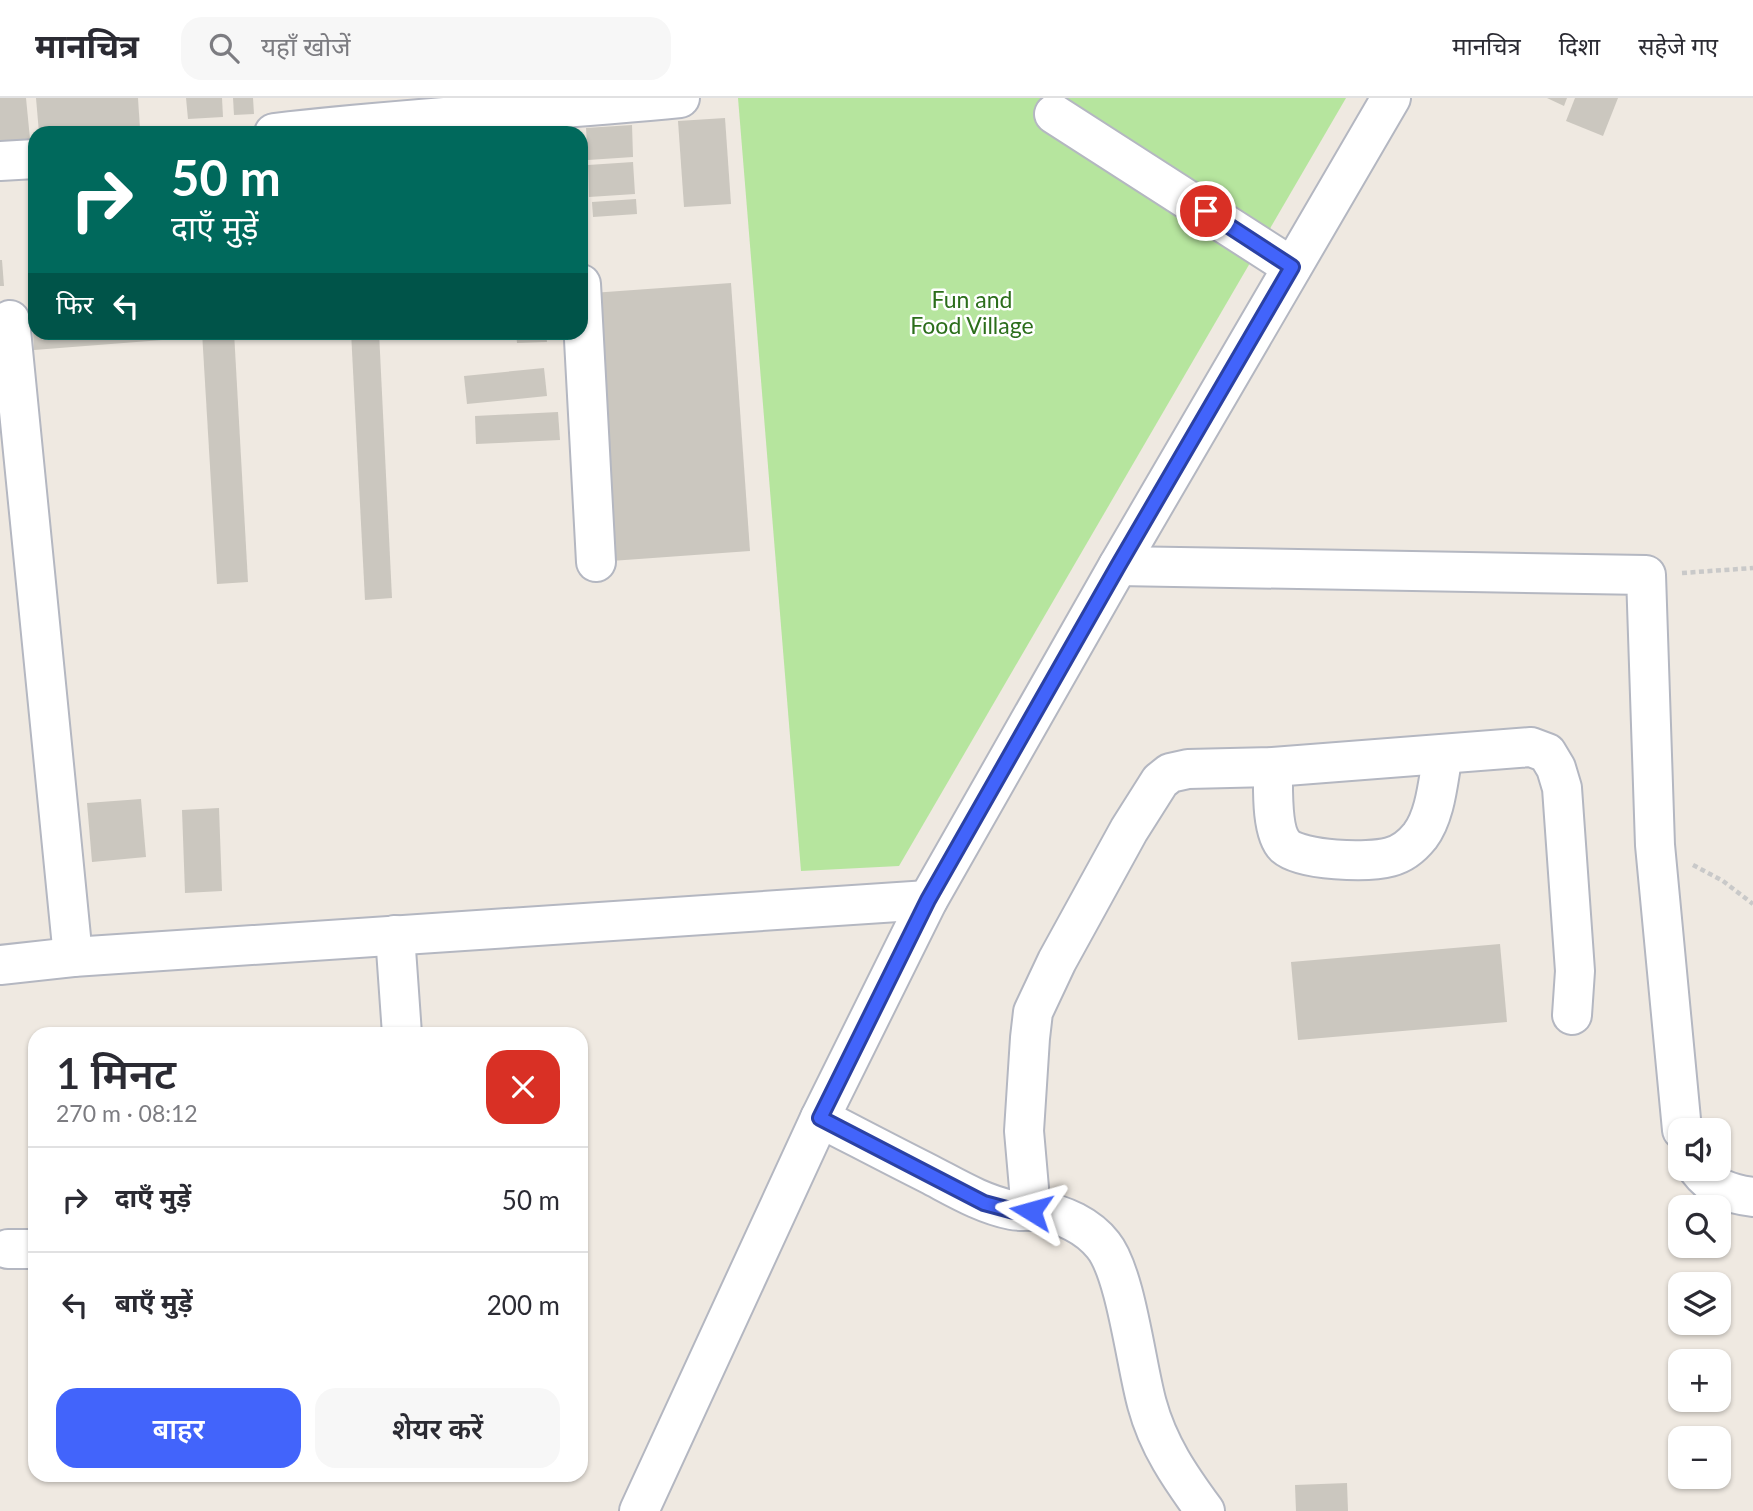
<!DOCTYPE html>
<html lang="hi">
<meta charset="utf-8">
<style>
:root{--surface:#fff;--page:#f7f7f7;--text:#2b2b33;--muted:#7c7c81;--line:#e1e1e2;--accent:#4264fb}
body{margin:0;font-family:Lato,"Noto Sans Devanagari",sans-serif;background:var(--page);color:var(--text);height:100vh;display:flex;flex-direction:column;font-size:26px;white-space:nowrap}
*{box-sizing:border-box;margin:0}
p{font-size:23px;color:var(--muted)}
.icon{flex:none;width:38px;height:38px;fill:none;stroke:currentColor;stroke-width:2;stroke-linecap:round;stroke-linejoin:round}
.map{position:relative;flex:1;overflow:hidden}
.drawer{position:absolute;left:28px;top:929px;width:560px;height:455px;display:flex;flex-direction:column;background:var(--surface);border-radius:21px;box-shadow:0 2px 5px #0004}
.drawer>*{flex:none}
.top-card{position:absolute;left:28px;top:28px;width:560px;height:214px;border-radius:21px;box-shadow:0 2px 5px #0004;background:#00695c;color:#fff;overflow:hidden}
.buttons{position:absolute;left:1668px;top:1020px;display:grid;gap:14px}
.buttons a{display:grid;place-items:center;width:63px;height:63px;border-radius:14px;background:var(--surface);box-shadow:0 2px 5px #0004;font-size:35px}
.pin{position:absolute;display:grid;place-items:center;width:60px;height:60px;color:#fff;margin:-30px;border:4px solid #fff;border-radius:50%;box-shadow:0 2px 7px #0007}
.me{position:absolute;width:77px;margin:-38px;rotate:278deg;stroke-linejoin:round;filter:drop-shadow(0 0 5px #0008)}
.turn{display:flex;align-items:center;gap:24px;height:147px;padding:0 28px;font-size:32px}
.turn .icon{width:91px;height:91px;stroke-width:2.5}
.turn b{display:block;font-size:49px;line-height:60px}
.then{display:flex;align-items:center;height:66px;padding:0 28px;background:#0003;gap:14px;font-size:26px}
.round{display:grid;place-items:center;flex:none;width:74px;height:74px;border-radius:21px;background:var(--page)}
.overview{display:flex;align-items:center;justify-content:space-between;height:119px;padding:0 28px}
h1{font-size:42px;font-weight:600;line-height:52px}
.button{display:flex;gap:14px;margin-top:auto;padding:14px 28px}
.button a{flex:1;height:80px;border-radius:21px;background:var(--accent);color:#fff;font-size:28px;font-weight:600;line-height:80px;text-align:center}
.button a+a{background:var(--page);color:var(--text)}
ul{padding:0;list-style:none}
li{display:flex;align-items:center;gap:21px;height:105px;padding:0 28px;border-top:2px solid var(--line)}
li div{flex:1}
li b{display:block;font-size:26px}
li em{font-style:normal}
header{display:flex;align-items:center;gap:42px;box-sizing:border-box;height:98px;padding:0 35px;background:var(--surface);border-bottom:2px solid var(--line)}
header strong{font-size:33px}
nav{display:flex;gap:38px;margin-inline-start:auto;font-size:24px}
.search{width:490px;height:63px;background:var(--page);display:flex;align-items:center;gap:18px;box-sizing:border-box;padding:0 24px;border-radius:21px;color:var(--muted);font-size:26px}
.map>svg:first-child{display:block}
</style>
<header>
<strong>मानचित्र</strong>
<div class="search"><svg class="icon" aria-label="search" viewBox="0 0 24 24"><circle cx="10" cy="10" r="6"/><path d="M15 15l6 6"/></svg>यहाँ खोजें</div>
<nav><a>मानचित्र</a><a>दिशा</a><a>सहेजे गए</a></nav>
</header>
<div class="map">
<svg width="1753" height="1413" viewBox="0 0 1753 1413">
<rect width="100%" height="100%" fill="#efe9e1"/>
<!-- green -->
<polygon fill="#b6e59e" points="738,0 1346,0 899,768 801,773"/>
<!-- building -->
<g fill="#cbc7bf">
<polygon points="0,0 26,0 30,41 0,44"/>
<polygon points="36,0 138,0 140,31 91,35 39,35"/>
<polygon points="186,0 222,0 223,19 188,21"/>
<polygon points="233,0 253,0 254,16 234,17"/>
<polygon points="1547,0 1567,0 1564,8"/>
<polygon points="1575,0 1618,0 1603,38 1566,23"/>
<polygon points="725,20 731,106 684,109 678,23"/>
<polygon points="632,27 633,59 588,62 586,30"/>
<polygon points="633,64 635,96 589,99 588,67"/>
<polygon points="636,101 637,116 593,119 592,104"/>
<polygon points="0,162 2,162 4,188 0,188"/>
<polygon points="731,185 750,453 611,463 592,195"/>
<polygon points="30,193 35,193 35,234 33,234"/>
<polygon points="33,234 161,234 162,242 34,252"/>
<polygon points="202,234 234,234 248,484 217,486"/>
<polygon points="351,234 379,234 392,500 365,502"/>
<polygon points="475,234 501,234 501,240 475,242"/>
<polygon points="516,234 546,234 547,244 517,245"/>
<polygon points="544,270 547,298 467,306 464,278"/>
<polygon points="558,314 560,342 476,346 475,318"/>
<polygon points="141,701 146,759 92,764 87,705"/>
<polygon points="219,710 222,793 185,795 182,712"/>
<polygon points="1500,846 1507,924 1298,942 1291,864"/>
<polygon points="1347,1385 1348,1413 1296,1413 1295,1387"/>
</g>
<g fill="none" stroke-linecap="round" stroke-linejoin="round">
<defs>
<g id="minor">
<polyline points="1054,16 1292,169"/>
<path d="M274 35C409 19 545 13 680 0"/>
<polyline points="0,63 35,61"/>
<polyline points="581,186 596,464"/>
<polyline points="10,222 73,859"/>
<polyline points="1118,468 1646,477 1655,747 1682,1032"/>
<path d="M1273 669C1273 689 1271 734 1285 748 1302 763 1368 765 1390 759 1402 756 1412 748 1420 738 1436 717 1438 682 1443 656"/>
<polyline points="395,837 402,936"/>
<polyline points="0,867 73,859 928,802"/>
<path d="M820 1020C857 1039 893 1058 929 1076 956 1090 982 1106 1012 1112 1021 1114 1030 1112 1039 1113 1063 1116 1088 1128 1103 1147 1126 1175 1136 1267 1147 1306 1158 1347 1180 1379 1205 1413"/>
<path d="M1698 1071C1712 1090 1730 1096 1753 1099"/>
<polyline points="1031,1113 1024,1033 1030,940 1033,914 1057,863 1129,732 1160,683 1170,675 1188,671 1273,669 1531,649 1547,655 1556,670 1562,690 1575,873 1572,917"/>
<polyline points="8,1151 35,1151"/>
<polyline points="639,1413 820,1020 928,802 1118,468 1391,0"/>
</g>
</defs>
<!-- minor casing -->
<use href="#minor" stroke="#b4b7c1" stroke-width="42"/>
<!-- path -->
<g stroke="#c9c9c9" stroke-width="4.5" stroke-dasharray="5 3.5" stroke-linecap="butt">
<polyline points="1682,475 1753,470"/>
<polyline points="1693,767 1723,783 1753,806"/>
</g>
<!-- minor -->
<use href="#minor" stroke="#fff" stroke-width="38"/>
</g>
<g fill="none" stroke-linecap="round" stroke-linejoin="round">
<defs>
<polyline id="route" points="1031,1113 1014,1113 984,1105 820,1020 928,802 1118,468 1292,169 1206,113"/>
</defs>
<!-- route casing -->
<use href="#route" stroke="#2b41a3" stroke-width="18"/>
<!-- route -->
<use href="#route" stroke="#4264fb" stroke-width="12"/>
</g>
<g text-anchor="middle" stroke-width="5" stroke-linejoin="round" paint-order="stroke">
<!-- park labels -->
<g font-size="23" fill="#2c6e1b" stroke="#fff">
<text x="972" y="210">Fun and<tspan x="972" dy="26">Food Village</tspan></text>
</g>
</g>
</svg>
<div class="buttons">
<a><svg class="icon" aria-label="sound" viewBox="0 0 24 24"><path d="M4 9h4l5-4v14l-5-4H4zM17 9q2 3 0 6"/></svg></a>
<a><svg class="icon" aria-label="search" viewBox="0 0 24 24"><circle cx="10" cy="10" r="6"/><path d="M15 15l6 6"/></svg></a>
<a><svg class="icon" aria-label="layers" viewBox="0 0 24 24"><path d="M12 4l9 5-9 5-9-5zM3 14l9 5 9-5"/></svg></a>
<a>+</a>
<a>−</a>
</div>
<div class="pin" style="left:1206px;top:113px;background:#d93025"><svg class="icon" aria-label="arrive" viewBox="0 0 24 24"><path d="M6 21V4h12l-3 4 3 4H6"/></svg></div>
<svg class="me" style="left:1031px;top:1113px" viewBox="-20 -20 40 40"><path d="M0-17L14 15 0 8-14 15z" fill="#4264fb" stroke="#fff" stroke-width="4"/></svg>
<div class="top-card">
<div class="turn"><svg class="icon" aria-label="right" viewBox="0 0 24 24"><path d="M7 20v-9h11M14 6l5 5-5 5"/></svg><div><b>50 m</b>दाएँ मुड़ें</div></div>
<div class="then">फिर<svg class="icon" aria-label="left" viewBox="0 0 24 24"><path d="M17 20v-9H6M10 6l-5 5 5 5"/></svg></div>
</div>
<section class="drawer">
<div class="overview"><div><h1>1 मिनट</h1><p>270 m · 08:12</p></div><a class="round" style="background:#d93025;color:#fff"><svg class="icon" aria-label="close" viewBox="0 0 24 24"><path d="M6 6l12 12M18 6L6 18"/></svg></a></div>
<ul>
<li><svg class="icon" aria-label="right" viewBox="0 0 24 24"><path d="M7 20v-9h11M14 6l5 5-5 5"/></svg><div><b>दाएँ मुड़ें</b></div><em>50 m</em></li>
<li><svg class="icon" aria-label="left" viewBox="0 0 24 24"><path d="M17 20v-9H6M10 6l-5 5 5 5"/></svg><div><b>बाएँ मुड़ें</b></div><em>200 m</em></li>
</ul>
<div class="button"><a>बाहर</a><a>शेयर करें</a></div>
</section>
</div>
